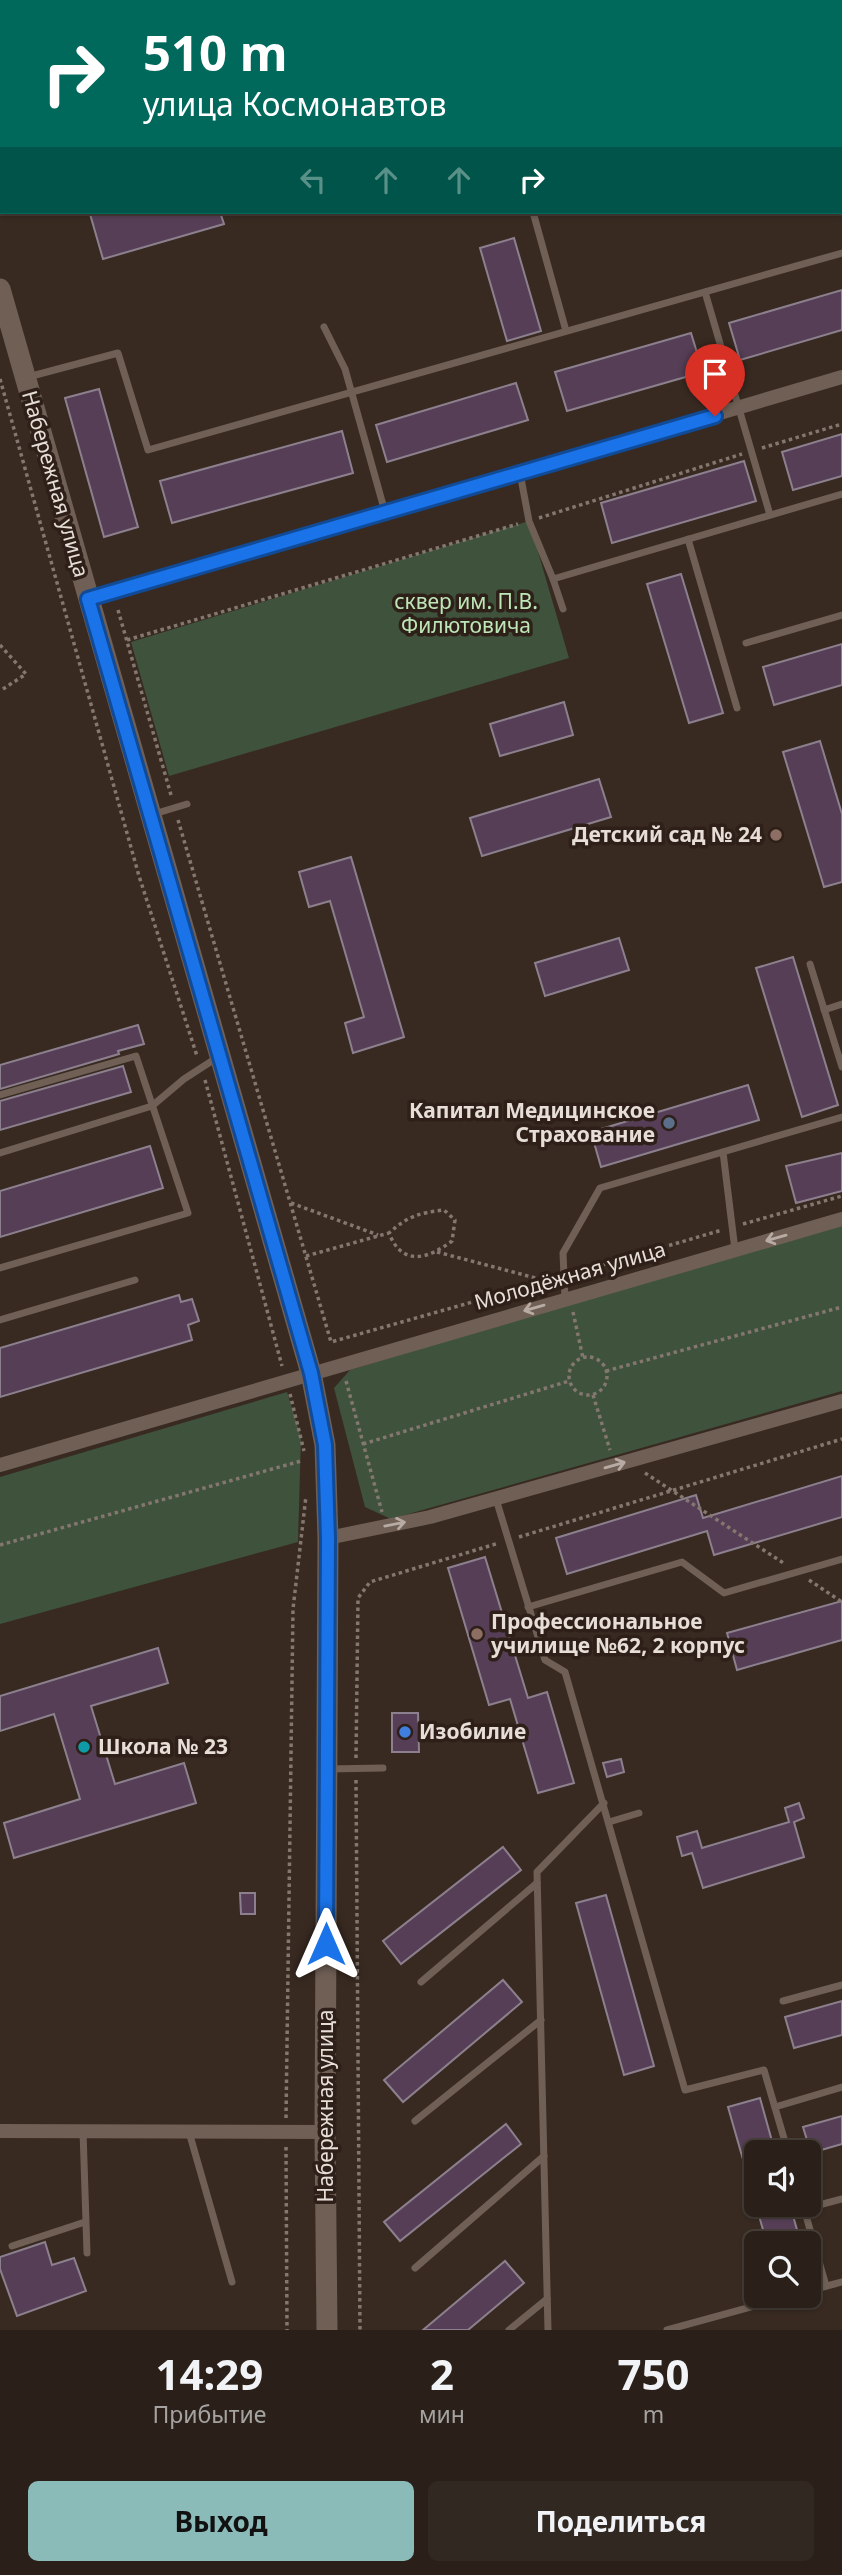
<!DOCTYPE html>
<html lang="ru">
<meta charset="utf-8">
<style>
:root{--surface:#2a2019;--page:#322822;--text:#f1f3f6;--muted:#a5a3a2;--line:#463e38;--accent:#8bbbb9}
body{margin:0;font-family:"Noto Sans",sans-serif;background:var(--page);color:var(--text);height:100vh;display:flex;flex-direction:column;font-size:26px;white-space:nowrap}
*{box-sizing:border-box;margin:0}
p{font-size:23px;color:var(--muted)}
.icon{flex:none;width:38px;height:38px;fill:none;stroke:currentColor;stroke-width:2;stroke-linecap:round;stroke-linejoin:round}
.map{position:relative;height:2330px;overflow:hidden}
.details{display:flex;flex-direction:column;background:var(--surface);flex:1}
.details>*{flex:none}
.hud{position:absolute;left:0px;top:0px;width:844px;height:214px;box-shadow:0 2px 5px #0004,0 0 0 2px var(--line);background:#00695c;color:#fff;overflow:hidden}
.controls{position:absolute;left:744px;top:2140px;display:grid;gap:14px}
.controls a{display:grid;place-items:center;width:77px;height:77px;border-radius:10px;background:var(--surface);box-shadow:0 2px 5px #0004,0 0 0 2px var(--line);font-size:35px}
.pin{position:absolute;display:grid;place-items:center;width:60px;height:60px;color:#fff;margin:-72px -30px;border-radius:50% 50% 50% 0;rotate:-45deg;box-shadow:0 0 7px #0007}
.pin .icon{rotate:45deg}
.me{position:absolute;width:77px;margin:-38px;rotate:0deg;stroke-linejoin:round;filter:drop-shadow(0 0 5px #0008)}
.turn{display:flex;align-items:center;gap:24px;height:147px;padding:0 28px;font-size:32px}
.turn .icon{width:91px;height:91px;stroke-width:2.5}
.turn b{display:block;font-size:49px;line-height:60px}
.lanes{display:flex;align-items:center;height:66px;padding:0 28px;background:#0003;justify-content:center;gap:35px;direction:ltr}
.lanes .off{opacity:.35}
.eta{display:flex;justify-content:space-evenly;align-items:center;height:119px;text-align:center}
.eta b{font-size:42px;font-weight:700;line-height:49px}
.cta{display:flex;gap:14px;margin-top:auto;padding:14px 28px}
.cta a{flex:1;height:80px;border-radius:10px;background:var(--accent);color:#111;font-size:28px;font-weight:700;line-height:80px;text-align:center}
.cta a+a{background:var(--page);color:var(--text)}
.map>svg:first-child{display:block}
</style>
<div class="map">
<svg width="842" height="2330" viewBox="0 0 842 2330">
<rect width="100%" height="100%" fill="#382a21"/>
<!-- green -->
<g fill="#3f523c">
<polygon points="529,521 569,658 169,776 131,642"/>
<polygon points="842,1222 842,1391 391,1519 365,1507 334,1388 350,1370"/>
<polygon points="287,1392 301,1437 298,1542 0,1624 0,1477"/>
</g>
<!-- building -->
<g fill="#563f56" stroke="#8d808e" stroke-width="2">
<polygon points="97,212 220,212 224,224 103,259 90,214"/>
<polygon points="514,238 541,331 507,341 480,248"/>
<polygon points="842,290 842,330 740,360 729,323"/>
<polygon points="691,333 703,372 567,411 555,372"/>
<polygon points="516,383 528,420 387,462 376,425"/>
<polygon points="99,389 138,527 104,537 65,398"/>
<polygon points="342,431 353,473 172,523 160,481"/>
<polygon points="842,434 842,476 793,490 782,452"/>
<polygon points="744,461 756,501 612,543 601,503"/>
<polygon points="681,574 723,713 689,723 647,584"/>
<polygon points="842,644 842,685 774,705 763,667"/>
<polygon points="564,702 573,735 500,756 490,724"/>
<polygon points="820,741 842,814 842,882 824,887 783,752"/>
<polygon points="599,779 611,817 482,856 470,818"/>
<polygon points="351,857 404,1037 353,1053 345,1023 364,1017 330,901 309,907 299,872"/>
<polygon points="619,938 629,970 545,996 535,963"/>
<polygon points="793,957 838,1105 802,1117 756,968"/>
<polygon points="138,1025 144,1044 118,1051 119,1054 0,1089 0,1065"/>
<polygon points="123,1066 131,1092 0,1130 0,1101"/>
<polygon points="748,1085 759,1120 601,1167 591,1132"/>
<polygon points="150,1146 163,1188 0,1237 0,1191"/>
<polygon points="842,1153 842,1191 796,1203 786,1166"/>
<polygon points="179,1295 181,1302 192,1299 199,1321 188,1325 192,1340 0,1397 0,1348"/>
<polygon points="842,1476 842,1517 714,1555 707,1531 567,1574 556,1538 696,1495 703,1518"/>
<polygon points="485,1557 528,1698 547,1692 574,1783 538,1793 510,1699 489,1705 448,1568"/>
<polygon points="842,1601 842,1640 737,1670 727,1633"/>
<polygon points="158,1648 168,1683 91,1706 115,1784 184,1763 196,1803 14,1858 4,1823 80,1799 54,1714 0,1731 0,1696"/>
<polygon points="392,1713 418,1713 419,1752 392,1752"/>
<polygon points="621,1759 624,1772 607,1777 603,1763"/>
<polygon points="799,1803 804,1818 794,1822 804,1857 703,1888 692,1853 682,1856 677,1837 697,1831 702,1848 789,1822 785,1808"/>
<polygon points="503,1847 521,1870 401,1964 383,1941"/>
<polygon points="240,1893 255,1893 255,1914 241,1914"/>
<polygon points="606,1895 654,2066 624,2075 576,1903"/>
<polygon points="503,1980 522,2002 403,2102 384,2080"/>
<polygon points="842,2001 842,2035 794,2048 785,2017"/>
<polygon points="760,2098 775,2152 756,2152 756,2191 752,2191 728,2107"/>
<polygon points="842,2116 842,2144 811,2153 803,2127"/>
<polygon points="506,2124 521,2144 400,2241 384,2222"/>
<polygon points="756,2205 790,2205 801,2244 767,2244"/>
<polygon points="45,2242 52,2265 74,2258 86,2291 17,2316 0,2269 0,2257"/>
<polygon points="505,2261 524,2283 468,2330 423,2330"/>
</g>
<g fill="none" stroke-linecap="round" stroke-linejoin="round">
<!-- path -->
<g stroke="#83776f" stroke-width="3.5" stroke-dasharray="3.5 3.5" stroke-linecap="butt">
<polyline points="0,379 139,876 197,1056"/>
<polyline points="762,448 842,424"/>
<polyline points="539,518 742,454"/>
<polyline points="118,610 171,795"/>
<polyline points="127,640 518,524"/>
<polyline points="0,645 26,674 0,691"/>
<polyline points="178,820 331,1342 554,1279"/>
<polyline points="205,1080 282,1366"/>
<polyline points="291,1203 378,1235"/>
<polyline points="743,1224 842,1196"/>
<polyline points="437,1252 547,1281"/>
<path d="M306 1256 389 1233C402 1267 428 1259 452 1241L455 1220 444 1210C419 1213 408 1216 389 1233"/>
<polyline points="575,1273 722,1230"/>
<polyline points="573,1312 583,1358"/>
<circle cx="588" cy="1376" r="19"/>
<polyline points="606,1371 842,1307"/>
<polyline points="346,1381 382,1512"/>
<polyline points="290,1394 304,1451"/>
<polyline points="593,1395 610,1450"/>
<polyline points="363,1444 569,1381"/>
<polyline points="645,1473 785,1564"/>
<polyline points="519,1537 842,1439"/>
<polyline points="0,1545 301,1461"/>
<polyline points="809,1580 842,1602"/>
<polyline points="356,1758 358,1598 370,1582 499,1543"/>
<polyline points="356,1780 360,2330"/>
<polyline points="286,2118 293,1609 306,1496"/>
<polyline points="286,2147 287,2330"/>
</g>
<!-- lane -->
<g stroke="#6f5f55" stroke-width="7">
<polyline points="474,0 475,2"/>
<polyline points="0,169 1,169"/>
<polyline points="533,212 566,331"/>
<polyline points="705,292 770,515"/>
<polyline points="324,327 345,369 385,512"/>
<polyline points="28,377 118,353 148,450 842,253"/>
<polyline points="520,473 529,521 553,579 563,609"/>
<polyline points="688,539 737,708"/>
<polyline points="553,579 842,494"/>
<polyline points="746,643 842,615"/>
<polyline points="154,814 187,804"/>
<polyline points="810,964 842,1067"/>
<polyline points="824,1010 842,1004"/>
<polyline points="0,1095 136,1056 188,1213 0,1268"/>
<polyline points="723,1152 735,1250"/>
<polyline points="0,1153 152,1106 184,1079 218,1057"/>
<polyline points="565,1299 563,1253 600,1188 842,1117"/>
<polyline points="0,1320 135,1280"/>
<polyline points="496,1499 545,1660 565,1672 685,2090 764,2070 788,2152"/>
<polyline points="528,1607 682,1562 724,1593 842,1559"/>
<polyline points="328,1769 383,1768"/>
<polyline points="609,1822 639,1813"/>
<polyline points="421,1982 537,1883"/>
<polyline points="783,2001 842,1985"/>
<polyline points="775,2107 842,2087"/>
<polyline points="415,2121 541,2020"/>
<polyline points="83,2131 87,2253"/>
<polyline points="189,2132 232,2282"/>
<polyline points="803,2205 826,2286"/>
<polyline points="804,2209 842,2199"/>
<polyline points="12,2246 85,2222"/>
<polyline points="415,2268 544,2156"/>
<polyline points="808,2291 842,2282"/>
<polyline points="509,2330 547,2299"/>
<polyline points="548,2330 537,1872 604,1803"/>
<polyline points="667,2330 791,2296"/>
</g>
<!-- street -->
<g stroke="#6f5f55" stroke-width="14">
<polyline points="88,599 842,377"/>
<polyline points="0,1465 842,1219"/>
<polyline points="328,1538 430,1517 842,1401"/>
<polyline points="0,2131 325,2132"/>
</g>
<!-- secondary -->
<polyline stroke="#6f5f55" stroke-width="21" points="0,289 311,1373 325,1445 328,1538 325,2132 327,2330"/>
</g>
<!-- one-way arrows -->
<defs><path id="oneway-shaft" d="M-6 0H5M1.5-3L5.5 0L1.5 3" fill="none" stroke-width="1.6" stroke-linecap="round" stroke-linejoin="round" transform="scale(1.75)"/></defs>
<g stroke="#b7aba4">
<use href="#oneway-shaft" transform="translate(776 1238) rotate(164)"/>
<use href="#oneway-shaft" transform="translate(534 1308) rotate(164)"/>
<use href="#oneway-shaft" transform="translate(615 1465) rotate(-16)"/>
<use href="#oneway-shaft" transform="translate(395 1524) rotate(-11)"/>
</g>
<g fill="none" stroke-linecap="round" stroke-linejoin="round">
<defs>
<polyline id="route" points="326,1944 328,1538 325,1445 311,1373 88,599 715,416"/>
</defs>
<!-- route casing -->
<use href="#route" stroke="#114b97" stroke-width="18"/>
<!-- route -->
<use href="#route" stroke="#1a73e8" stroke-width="12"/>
</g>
<!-- markers -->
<g fill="#8d6e63" stroke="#2e2018" stroke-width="2.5">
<circle cx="776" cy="835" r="7"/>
<circle cx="477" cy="1634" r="7"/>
</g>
<circle fill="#5c6f8a" stroke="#2e2018" stroke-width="2.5" cx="669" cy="1123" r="7"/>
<circle fill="#3f7fe0" stroke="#2e2018" stroke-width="2.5" cx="405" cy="1732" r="7"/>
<circle fill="#0f9aa8" stroke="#2e2018" stroke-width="2.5" cx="84" cy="1747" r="7"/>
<g text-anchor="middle" stroke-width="7" stroke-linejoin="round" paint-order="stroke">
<!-- street labels -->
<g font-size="21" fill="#e7ded8" stroke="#2e2018">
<text transform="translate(55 484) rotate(74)" y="7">Набережная улица</text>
<text transform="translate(570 1276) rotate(-16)" y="7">Молодёжная улица</text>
<text transform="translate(326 2106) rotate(-90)" y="7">Набережная улица</text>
</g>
<!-- park labels -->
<g font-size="21" fill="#bde7b7" stroke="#2e2018">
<text x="466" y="609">сквер им. П.В.<tspan x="466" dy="24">Филютовича</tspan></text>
</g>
<!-- poi labels -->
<g font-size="21" font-weight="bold" fill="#e7ded8" stroke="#2e2018" text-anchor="start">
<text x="762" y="842" text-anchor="end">Детский сад № 24</text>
<text x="655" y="1118" text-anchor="end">Капитал Медицинское<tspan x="655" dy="24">Страхование</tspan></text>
<text x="491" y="1629">Профессиональное<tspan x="491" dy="24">училище №62, 2 корпус</tspan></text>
<text x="419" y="1739">Изобилие</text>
<text x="98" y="1754">Школа № 23</text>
</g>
</g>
</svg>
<div class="controls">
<a><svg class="icon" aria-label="sound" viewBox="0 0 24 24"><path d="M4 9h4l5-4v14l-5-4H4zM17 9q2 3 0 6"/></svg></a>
<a><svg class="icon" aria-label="search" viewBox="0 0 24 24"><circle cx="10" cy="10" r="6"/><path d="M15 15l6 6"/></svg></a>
</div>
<div class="pin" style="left:715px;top:416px;background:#d93025"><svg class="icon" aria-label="arrive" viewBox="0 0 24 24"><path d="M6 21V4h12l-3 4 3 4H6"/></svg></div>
<svg class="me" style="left:326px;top:1944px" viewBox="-20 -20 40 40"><path d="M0-17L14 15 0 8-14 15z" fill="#1a73e8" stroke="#fff" stroke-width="4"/></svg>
<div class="hud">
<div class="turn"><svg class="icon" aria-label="right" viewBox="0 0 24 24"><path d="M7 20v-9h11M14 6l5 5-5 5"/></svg><div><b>510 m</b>улица Космонавтов</div></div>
<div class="lanes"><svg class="icon off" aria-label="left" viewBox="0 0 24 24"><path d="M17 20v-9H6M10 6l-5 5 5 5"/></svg><svg class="icon off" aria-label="ahead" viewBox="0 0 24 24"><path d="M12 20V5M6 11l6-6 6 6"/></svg><svg class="icon off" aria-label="ahead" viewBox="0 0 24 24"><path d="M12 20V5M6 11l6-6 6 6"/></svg><svg class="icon" aria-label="right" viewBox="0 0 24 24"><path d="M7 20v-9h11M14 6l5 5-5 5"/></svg></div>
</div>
</div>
<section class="details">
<div class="eta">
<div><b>14:29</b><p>Прибытие</p></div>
<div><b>2</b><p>мин</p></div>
<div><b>750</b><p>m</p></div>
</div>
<div class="cta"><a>Выход</a><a>Поделиться</a></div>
</section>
